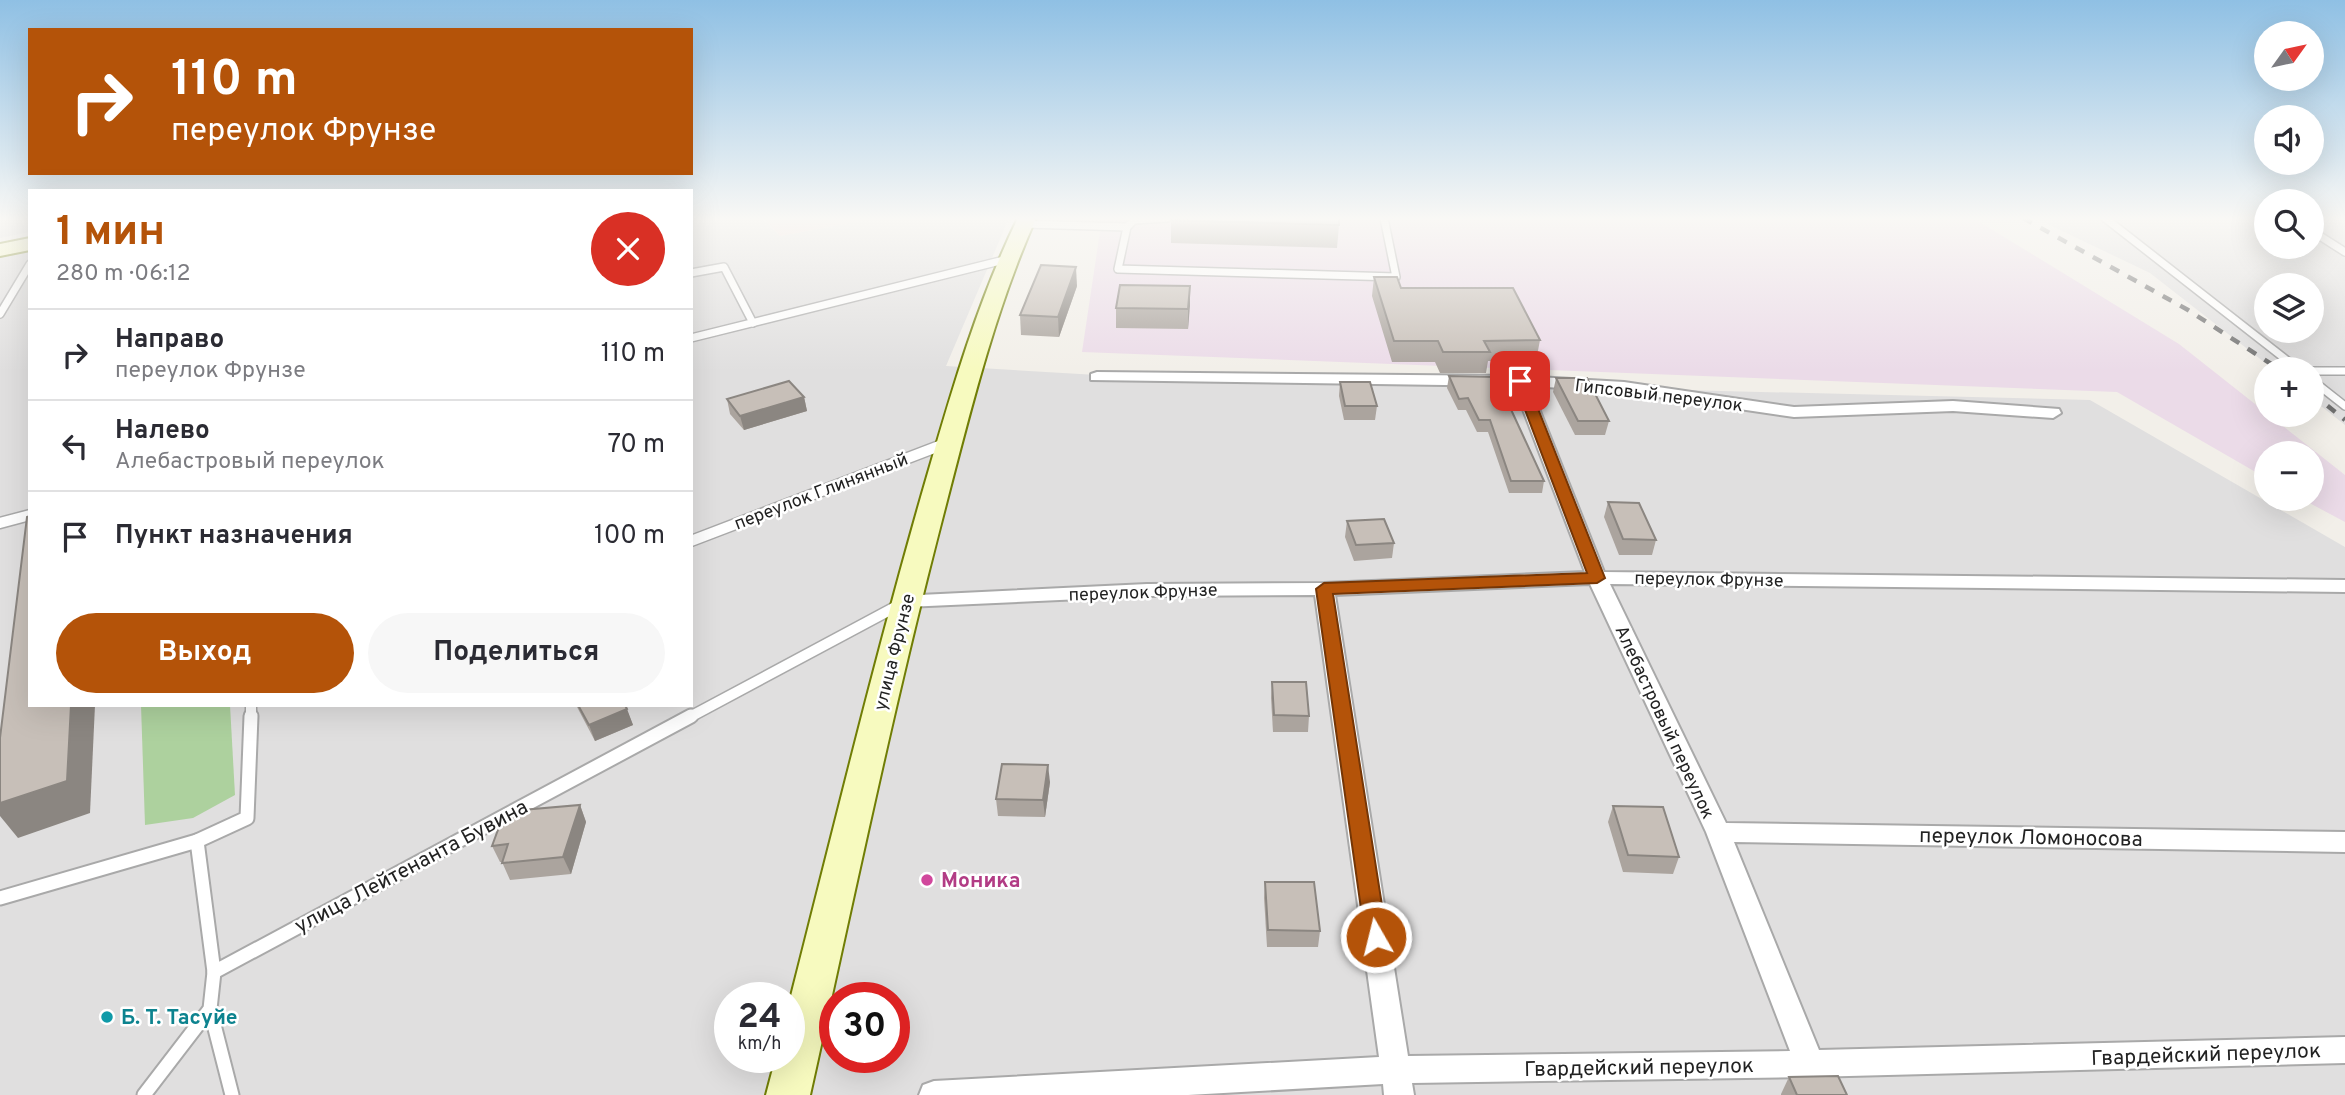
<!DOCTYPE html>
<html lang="ru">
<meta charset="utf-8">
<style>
:root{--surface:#fff;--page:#f7f7f7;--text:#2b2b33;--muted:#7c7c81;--line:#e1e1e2;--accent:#b45309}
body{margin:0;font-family:Overpass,sans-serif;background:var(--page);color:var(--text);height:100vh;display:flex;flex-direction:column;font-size:26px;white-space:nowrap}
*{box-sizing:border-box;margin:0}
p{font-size:23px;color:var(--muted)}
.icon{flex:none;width:38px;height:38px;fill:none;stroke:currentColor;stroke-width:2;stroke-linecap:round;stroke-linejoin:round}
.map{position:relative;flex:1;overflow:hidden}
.panel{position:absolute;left:28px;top:189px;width:665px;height:518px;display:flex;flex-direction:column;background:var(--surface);border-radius:0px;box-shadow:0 7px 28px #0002}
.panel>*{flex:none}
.top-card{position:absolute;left:28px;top:28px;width:665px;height:147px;border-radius:0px;box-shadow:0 7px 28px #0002;background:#b45309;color:#fff;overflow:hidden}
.needle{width:46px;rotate:57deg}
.controls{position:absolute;left:2254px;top:21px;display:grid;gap:14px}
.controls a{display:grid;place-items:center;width:70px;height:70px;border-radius:50%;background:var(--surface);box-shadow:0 7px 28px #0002;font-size:35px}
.speed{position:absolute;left:714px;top:982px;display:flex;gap:14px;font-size:35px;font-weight:700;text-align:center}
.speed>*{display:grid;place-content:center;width:91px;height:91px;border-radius:50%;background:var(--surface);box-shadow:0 7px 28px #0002;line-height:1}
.speed small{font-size:18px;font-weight:400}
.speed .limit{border:10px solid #d22;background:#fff;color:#111}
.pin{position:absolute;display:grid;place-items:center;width:60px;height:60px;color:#fff;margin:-30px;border-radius:14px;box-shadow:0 4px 10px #0006}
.me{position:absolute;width:77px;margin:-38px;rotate:352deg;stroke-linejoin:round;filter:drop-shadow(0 0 5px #0008)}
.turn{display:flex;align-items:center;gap:24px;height:147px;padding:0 28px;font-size:32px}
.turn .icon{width:91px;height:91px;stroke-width:2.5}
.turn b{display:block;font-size:49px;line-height:60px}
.round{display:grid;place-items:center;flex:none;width:74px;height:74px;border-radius:37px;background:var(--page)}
.headline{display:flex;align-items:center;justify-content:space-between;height:119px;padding:0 28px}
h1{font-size:42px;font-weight:700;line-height:52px;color:var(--accent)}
.primary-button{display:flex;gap:14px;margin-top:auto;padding:14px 28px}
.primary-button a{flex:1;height:80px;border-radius:42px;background:var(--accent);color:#fff;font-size:28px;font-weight:700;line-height:80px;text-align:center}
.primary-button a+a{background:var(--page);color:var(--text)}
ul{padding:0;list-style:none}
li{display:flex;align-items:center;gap:21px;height:91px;padding:0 28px;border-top:2px solid var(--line)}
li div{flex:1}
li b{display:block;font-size:26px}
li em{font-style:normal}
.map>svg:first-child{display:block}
</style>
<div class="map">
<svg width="2345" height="1095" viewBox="0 0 2345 1095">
<rect width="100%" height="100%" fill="#f2efe9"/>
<!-- residential -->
<g fill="#e0dfdf" fill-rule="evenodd">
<polygon points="0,218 30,218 30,232 0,238"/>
<path d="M691 218H762L780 236 876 218H1009L946 366 1114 376 2090 400 2345 547V1095H0V254L30 249V705H691ZM730 998H789V1057H730ZM835 998H894V1057H835Z"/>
<path d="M2035 218H2266V247H2312V218H2345V425L2312 399V369H2273L2150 273ZM2266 285H2312V331H2266Z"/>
</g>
<!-- commercial -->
<polygon fill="#f2dad9" points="763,218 876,218 780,236"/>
<!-- industrial -->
<polygon fill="#ebdbe8" points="1102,218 1973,218 2179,344 2345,475 2345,522 2302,499 2312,499 2312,453 2266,453 2266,478 2117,392 1082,352"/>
<!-- forest -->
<polygon fill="#add19e" points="141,705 230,705 235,795 193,818 145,825"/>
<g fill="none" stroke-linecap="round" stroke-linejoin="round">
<defs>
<g id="service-far2">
<polyline points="1168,218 1134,220 1127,227 1118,269 1396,277 1384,218"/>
<polyline points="2105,218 2298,369"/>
<polyline points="1025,224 1127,227"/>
<polyline points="2312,231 2345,252"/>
<polyline points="691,273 724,267 753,323"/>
<polyline points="0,314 30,264"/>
<polyline points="691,338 1008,259"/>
<polyline points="2312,371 2345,371"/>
<polyline points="2312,380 2345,406"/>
</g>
<g id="service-far1">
<polyline points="0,523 30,515"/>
<polyline points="691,541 947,443"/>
<polyline points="251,718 251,705"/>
<polyline points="688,718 901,604"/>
</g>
<g id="service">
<polyline points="197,841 247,818 251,716"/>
<polyline points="0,898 197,841 214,972 691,716"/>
<polyline points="210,1009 232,1095"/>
<polyline points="144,1095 210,1009 214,972"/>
</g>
<path id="minor" d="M1097 372 1520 376 1624 382 1794 407 1953 401 2059 409 2061 413 2053 418 1953 411 1794 417 1624 392 1530 386 1604 572 2345 580V592L1610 584 1726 823 2345 832V852L1734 842 1819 1050 2345 1037V1063L1810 1077 1412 1083 1414 1095H1384L1383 1084 1188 1095H919L923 1085 934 1081 1379 1057 1315 595 1147 596 906 607 899 606 896 601 899 596 1147 584 1324 583 1585 572 1514 386 1091 380V374ZM1590 584 1706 832 1790 1051 1408 1056 1335 595Z"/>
<g id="secondary">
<path d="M1018 218H1036C994 312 969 416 943 516 893 708 853 902 810 1095H766L776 1057H789V1004C832 835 873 665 921 497 948 404 975 306 1018 218Z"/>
<polygon points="30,238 30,250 0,256 0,244"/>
</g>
</defs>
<!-- service-far2 casing -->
<use href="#service-far2" stroke="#a9a9a9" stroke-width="10"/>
<!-- service-far1 casing -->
<use href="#service-far1" stroke="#a9a9a9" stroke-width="13"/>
<!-- service casing -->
<use href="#service" stroke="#a9a9a9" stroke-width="17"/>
<!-- minor casing -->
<use href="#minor" stroke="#a9a9a9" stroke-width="4"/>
<!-- secondary casing -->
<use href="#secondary" stroke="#707d05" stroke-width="4"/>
<!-- service-far2 -->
<use href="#service-far2" stroke="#fff" stroke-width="7"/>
<!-- service-far1 -->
<use href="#service-far1" stroke="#fff" stroke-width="10"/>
<!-- service -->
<use href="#service" stroke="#fff" stroke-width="13"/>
<!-- minor -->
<use href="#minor" fill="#fff" fill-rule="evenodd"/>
<!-- secondary -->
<use href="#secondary" fill="#f7fabf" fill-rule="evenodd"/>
<!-- rail -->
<g stroke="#707070" stroke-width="4.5" stroke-dasharray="10 10" stroke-linecap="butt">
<polyline points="2023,218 2188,310 2279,369"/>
<polyline points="2312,393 2345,420"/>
</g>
</g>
<!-- wall -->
<g fill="#aba49e">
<polygon points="1171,220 1339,225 1337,248 1171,243"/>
<polygon points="1374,277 1540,340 1536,361 1488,361 1486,373 1440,373 1435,362 1392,362 1372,296"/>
<polygon points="1077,286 1059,337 1021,335 1020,315"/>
<polygon points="1190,286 1188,329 1116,328 1116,308"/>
<polygon points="1449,376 1496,377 1544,481 1542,493 1509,493 1488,432 1477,432 1466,410 1458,410 1447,388"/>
<polygon points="1556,378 1609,421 1605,435 1575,435 1553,392"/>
<polygon points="1340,382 1377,406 1375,420 1344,420 1339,396"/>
<polygon points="804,397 807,411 744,430 730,414 727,399"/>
<polygon points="1608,502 1656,540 1652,555 1619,555 1604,517"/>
<polygon points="1347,521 1394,543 1392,558 1354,561 1345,537"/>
<polygon points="1272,682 1309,716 1308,732 1273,732 1271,698"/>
<polygon points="576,705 625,705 633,725 595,741"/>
<polygon points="1050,782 1045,817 998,816 996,799"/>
<polygon points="580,805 586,822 571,874 510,880 502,862 500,862 492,846 520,817"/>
<polygon points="1613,806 1679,857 1673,874 1623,872 1608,822"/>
<polygon points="1265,882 1320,931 1318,947 1267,947 1264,898"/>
<polygon points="1789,1077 1847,1095 1781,1095 1781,1094"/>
</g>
<!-- shaded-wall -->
<g fill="#8b8681">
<polygon points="1076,267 1077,286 1059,337 1058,317"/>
<polygon points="1190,286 1190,306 1188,329 1188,309"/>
<polygon points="804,397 807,411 744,430 740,416"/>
<polygon points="71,705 95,705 90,813 18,838 0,816 0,803"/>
<polygon points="627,709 633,725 595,741 589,725"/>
<polygon points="1048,765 1050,782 1045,817 1043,800"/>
<polygon points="580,805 586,822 571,874 563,857"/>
</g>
<!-- building -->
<g fill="#c7bfb8" stroke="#8b8681" stroke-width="2">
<polygon points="1172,218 1339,218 1339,225 1171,220"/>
<polygon points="1041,265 1076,267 1058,317 1020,315"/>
<polygon points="1374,277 1397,277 1401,288 1513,288 1540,340 1484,341 1490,352 1443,352 1438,341 1394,341"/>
<polygon points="1120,285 1190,286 1188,309 1116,308"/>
<polygon points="1449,376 1496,377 1544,481 1511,481 1490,420 1479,420 1468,398 1459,399"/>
<polygon points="1556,378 1587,378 1609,421 1578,421"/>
<polygon points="789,381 804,397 740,416 727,399"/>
<polygon points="1340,382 1370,382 1377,406 1345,406"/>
<polygon points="1608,502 1639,503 1656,540 1623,539"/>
<polygon points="30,516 30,705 71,705 67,781 0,803 0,738 27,517"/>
<polygon points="1384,519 1394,543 1356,545 1347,521"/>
<polygon points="1272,682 1306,682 1309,716 1274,715"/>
<polygon points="578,705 625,705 627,709 589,725"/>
<polygon points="1002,764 1048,765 1043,800 996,799"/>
<polygon points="580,805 563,857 502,863 508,844 492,846 502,819 520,817 522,810"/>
<polygon points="1613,806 1663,807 1679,857 1628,855"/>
<polygon points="1265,882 1314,882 1320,931 1268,930"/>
<polygon points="1838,1076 1847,1095 1797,1095 1789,1077"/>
</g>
<!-- sky -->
<linearGradient id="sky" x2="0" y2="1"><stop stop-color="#8fc0e4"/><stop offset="0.59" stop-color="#f9f8f5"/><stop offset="1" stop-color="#f9f8f5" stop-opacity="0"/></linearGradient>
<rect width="2345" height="371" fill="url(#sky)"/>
<!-- route -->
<polygon fill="#b45309" stroke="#753606" stroke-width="2" points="1520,377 1527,381 1605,578 1597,583 1333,594 1387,937 1384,943 1376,946 1368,943 1365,937 1316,589 1324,583 1587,573 1514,381"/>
<!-- markers -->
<circle fill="#d1479c" stroke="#fff" stroke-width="2.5" cx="927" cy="880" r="7"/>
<circle fill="#0f9aa8" stroke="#fff" stroke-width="2.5" cx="107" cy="1017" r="7"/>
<g text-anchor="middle" stroke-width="5" stroke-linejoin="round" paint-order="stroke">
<!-- street labels -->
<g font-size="18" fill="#222" stroke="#fff">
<text transform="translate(1659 395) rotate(7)" y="6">Гипсовый переулок</text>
<text transform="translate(821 491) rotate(-21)" y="6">переулок Глинянный</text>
<text transform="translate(1709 579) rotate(1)" y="6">переулок Фрунзе</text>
<text transform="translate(1143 592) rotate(-2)" y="6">переулок Фрунзе</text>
<text transform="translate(894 652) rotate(-76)" y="6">улица Фрунзе</text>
<text transform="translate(1665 722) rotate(65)" y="6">Алебастровый переулок</text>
</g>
<!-- near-street labels -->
<g font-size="21" fill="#222" stroke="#fff">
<text transform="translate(2031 837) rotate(1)" y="7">переулок Ломоносова</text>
<text transform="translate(411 866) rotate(-28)" y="7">улица Лейтенанта Бувина</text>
<text transform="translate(2206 1054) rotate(-2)" y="7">Гвардейский переулок</text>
<text transform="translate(1639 1067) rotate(-1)" y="7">Гвардейский переулок</text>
</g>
<!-- near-hotel labels -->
<g font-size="21" font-weight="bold" fill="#b23c85" stroke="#fff" text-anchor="start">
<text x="941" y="887">Моника</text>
</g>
<!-- near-culture labels -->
<g font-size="21" font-weight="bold" fill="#0d838f" stroke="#fff" text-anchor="start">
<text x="121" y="1024">Б. Т. Тасуйе</text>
</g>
</g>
</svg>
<div class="controls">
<a><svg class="needle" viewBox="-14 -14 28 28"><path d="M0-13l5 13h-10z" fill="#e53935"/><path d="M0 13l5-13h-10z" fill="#7c7c81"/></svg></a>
<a><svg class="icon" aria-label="sound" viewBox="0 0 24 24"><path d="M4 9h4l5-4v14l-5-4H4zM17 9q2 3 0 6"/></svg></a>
<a><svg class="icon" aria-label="search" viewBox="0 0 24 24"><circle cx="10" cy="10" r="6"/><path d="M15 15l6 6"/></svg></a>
<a><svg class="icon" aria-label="layers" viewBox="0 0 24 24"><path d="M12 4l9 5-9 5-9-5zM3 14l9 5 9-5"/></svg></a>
<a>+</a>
<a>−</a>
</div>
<div class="speed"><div>24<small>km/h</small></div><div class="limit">30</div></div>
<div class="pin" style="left:1520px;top:381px;background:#d93025"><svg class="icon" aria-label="arrive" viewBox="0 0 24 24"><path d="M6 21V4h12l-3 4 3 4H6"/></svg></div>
<svg class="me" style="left:1376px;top:937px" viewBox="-20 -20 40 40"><circle r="17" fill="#b45309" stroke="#fff" stroke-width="3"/><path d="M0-11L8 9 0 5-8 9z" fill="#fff"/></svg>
<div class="top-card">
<div class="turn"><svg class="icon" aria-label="right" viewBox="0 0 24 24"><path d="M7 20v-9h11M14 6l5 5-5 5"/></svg><div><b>110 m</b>переулок Фрунзе</div></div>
</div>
<section class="panel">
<div class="headline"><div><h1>1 мин</h1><p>280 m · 06:12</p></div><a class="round" style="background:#d93025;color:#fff"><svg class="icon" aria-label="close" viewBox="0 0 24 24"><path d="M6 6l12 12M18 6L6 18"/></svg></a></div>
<ul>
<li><svg class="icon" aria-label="right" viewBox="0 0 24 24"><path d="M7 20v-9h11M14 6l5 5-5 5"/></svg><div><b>Направо</b><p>переулок Фрунзе</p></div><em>110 m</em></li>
<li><svg class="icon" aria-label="left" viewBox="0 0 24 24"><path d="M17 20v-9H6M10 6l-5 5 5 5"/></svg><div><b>Налево</b><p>Алебастровый переулок</p></div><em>70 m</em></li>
<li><svg class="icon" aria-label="arrive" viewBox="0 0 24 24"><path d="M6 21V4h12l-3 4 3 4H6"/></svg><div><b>Пункт назначения</b></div><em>100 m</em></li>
</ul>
<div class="primary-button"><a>Выход</a><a>Поделиться</a></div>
</section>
</div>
